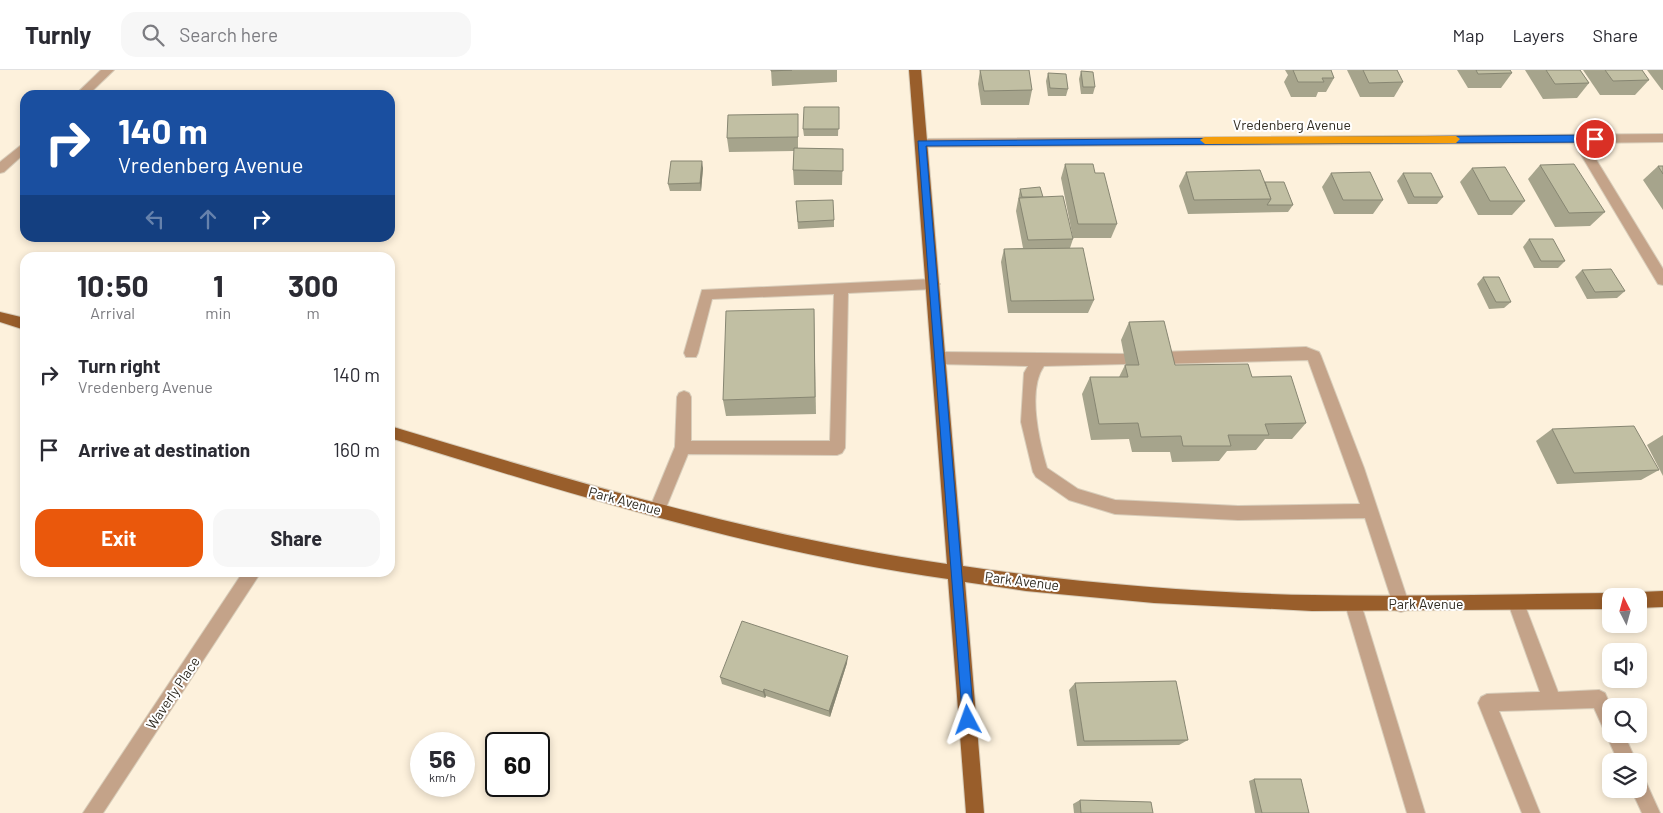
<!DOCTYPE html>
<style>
:root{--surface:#fff;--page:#f7f7f7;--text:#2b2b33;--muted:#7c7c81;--line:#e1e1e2;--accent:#ea580c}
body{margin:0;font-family:Barlow,sans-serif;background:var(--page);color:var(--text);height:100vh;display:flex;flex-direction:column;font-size:19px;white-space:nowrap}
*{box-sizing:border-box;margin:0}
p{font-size:16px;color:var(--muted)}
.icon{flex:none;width:28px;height:28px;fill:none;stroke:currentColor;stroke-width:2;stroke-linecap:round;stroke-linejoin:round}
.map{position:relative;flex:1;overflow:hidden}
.side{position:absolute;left:20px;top:182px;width:375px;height:325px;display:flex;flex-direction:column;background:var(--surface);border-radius:15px;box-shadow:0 2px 8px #0003}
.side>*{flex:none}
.hud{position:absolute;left:20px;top:20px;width:375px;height:152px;border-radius:15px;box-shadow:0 2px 8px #0003;background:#1a4fa0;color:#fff;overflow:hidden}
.needle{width:32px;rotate:354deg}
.buttons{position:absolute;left:1602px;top:518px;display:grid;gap:10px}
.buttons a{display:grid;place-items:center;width:45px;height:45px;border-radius:10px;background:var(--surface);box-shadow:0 2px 8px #0003;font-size:25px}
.speed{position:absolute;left:410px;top:662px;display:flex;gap:10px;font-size:25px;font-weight:700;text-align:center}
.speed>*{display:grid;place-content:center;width:65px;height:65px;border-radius:50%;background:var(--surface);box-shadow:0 2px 8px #0003;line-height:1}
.speed small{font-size:12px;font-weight:400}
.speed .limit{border:2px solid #111;border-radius:8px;background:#fff;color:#111}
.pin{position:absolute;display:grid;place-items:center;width:42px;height:42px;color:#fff;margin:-21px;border:2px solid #fff;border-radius:50%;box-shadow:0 1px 5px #0007}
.me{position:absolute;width:55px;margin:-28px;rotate:356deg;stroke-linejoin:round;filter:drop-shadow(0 0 4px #0008)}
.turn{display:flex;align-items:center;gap:18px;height:105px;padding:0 15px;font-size:22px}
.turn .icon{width:65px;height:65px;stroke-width:2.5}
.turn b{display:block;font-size:35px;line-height:42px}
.lanes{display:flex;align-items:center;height:48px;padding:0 15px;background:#0003;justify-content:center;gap:25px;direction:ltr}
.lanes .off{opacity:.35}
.eta{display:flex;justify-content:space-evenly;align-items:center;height:85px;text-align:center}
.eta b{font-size:30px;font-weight:700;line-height:35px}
.action{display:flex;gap:10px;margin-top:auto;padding:10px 15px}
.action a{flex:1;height:58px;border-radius:15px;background:var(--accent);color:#fff;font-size:20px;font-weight:700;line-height:58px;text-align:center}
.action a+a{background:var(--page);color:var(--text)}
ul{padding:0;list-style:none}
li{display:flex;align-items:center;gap:15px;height:75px;padding:0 15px}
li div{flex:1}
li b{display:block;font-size:19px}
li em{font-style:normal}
header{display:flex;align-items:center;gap:30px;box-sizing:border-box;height:70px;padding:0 25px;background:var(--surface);border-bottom:1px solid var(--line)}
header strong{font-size:24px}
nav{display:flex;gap:28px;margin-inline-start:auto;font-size:18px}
.search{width:350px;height:45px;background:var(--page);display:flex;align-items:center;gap:12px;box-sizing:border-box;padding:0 18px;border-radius:15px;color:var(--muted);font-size:19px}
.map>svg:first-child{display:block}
</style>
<header>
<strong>Turnly</strong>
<div class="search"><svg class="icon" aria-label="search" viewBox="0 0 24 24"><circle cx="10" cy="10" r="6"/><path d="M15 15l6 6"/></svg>Search here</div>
<nav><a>Map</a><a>Layers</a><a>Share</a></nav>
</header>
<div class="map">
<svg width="1663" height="743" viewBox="0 0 1663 743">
<rect width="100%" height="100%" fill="#fdf1dc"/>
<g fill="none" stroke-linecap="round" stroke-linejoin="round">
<defs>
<g id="lane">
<polygon points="933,209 940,214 933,219 848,223 845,378 842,383 837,385 688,384 663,445 657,447 651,445 649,440 675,377 677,327 679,323 684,321 689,323 691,327 691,371 830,371 834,224 712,229 698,283 696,287 686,287 684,283 702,220"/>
<path d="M1306 277 1319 282 1321 286 1364 398 1409 534 1407 540 1401 542 1395 540 1393 534 1365 448 1238 450 1115 444 1069 430 1036 407 1033 402 1021 352 1024 303 1028 296 938 294 933 292 931 288 933 284 938 282 1130 284 1132 288 1130 292 1125 294 1044 296C1027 320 1039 371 1047 398L1078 419 1115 430 1238 436 1360 434 1308 290 1159 294 1154 292 1152 288 1154 284 1159 282Z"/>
<polygon points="1516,525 1522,527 1524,533 1558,622 1599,620 1605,623 1611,637 1611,664 1624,664 1636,691 1618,691 1594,638 1499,641 1540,743 1522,743 1478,633 1481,627 1487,624 1540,622 1508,533 1510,527"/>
<polygon points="1353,526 1359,528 1361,534 1425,743 1407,743 1345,534 1347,528"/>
<polygon points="1639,707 1645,710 1660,743 1642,743 1631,719 1639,719"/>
</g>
<g id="street">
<polygon points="101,0 114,0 88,25 75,25"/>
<polygon points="1663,64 1663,72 1586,73 1663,199 1663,215 1658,214 1574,73 921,77 915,73 921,69"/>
<polygon points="25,72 25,83 4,102 0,103 0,92"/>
<polygon points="243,502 261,502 103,743 83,743"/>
</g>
<g id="primary">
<path d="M909 0H921L963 496C1079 513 1196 523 1313 525 1412 527 1512 524 1611 523L1617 526H1611V539L1312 541 1154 533 1026 521 965 512 984 743H966L948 509C758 482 573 425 390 368V356C573 411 757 467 947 494Z"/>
<polygon points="0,242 25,248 25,260 0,252"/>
<polygon points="1663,521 1663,537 1639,538 1639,526 1632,526 1639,522"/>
</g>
</defs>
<!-- lane casing -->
<use href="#lane" stroke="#d8cdba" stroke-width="2"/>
<!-- street casing -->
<use href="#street" stroke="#d8cdba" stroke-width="2"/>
<!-- primary casing -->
<use href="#primary" stroke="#d8cdba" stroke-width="2"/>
<!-- lane -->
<use href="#lane" fill="#c4a389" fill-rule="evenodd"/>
<!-- street -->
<use href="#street" fill="#c4a389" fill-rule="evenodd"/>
<!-- primary -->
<use href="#primary" fill="#995e2b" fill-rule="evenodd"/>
</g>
<!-- wall -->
<g fill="#a6a48c">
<polygon points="771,0 837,0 837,12 772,16"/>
<polygon points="980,0 1032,20 1029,35 981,35 978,14"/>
<polygon points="1285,0 1331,0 1334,8 1326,22 1318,22 1316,27 1291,27 1284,12 1288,5"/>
<polygon points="1347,0 1397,0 1403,12 1394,27 1360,27"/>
<polygon points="1457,0 1510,0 1512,3 1501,18 1468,18"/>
<polygon points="1525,0 1580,0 1589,13 1577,28 1543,29"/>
<polygon points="1583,0 1642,0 1649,10 1635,25 1600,25"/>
<polygon points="1647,0 1663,0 1663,20 1662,20"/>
<polygon points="1081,1 1095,17 1093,24 1081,24 1079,9"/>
<polygon points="1048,3 1068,19 1066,26 1048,26 1046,11"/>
<polygon points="839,37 838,66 804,66 803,59"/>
<polygon points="798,44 798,78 843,79 842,115 794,115 793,100 794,81 729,82 727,68"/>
<polygon points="1065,94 1095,103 1117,154 1111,168 1073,168 1061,108"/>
<polygon points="1540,95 1605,142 1590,156 1555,157 1528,109"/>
<polygon points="1658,96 1663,96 1663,140 1643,110"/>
<polygon points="703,98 701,121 670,121 668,114"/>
<polygon points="1472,98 1525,131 1512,145 1478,145 1460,112"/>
<polygon points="1186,102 1265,112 1293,135 1288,142 1188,144 1179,116"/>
<polygon points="1331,103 1383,130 1373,144 1334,144 1322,117"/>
<polygon points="1403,103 1443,127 1437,134 1408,134 1397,111"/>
<polygon points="1020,119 1043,127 1073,169 1070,178 1094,230 1088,243 1008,243 1001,192 1004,179 1023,178 1016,141"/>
<polygon points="796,131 834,150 834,157 798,159"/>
<polygon points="1529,169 1565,191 1558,198 1534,198 1523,177"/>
<polygon points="1582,200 1625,221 1617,228 1587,229 1575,207"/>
<polygon points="1483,207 1511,232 1504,238 1489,239 1477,214"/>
<polygon points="814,239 816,344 726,346 723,330"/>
<polygon points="1129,252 1175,295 1252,307 1306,353 1292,369 1265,369 1256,380 1227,381 1219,391 1172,392 1170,382 1132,382 1129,369 1091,370 1082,324 1090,307 1119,307 1125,295 1126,295 1121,270"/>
<polygon points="1552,359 1659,400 1641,410 1557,414 1536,371"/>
<polygon points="1663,365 1663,406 1647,375"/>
<polygon points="847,593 830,647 766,626 765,628 722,614 720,607"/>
<polygon points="1075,613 1188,670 1179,675 1077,676 1069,620"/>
<polygon points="1254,709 1309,743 1255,743 1249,711"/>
<polygon points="1080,730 1153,743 1074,743 1073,734"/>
</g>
<!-- shaded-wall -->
<g fill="#878672">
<polygon points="702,91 703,98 701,121 700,113"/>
<polygon points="848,586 847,593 830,647 829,641"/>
<polygon points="764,619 766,626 765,628 763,622"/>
</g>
<!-- building -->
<g fill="#c1bfa3" stroke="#878672">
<polygon points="771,0 792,0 771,1"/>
<polygon points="980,0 1029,0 1032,20 984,21"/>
<polygon points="1293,0 1331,0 1334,8 1322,8 1324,12 1298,12"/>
<polygon points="1363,0 1397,0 1403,12 1369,13"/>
<polygon points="1476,0 1510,0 1512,3 1478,4"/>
<polygon points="1546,0 1580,0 1589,13 1555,14"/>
<polygon points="1605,0 1642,0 1649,10 1613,11"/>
<polygon points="1081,1 1093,2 1095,17 1083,17"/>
<polygon points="1048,3 1066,4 1068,19 1050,18"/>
<polygon points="804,37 839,37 839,59 803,59"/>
<polygon points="798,44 798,67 727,68 728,45"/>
<polygon points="794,78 843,79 843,101 793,100"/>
<polygon points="671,91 702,91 700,113 668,114"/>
<polygon points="1065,94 1093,94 1095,103 1104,103 1117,154 1078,154"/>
<polygon points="1574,94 1605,142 1569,143 1540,95"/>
<polygon points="1658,96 1663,96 1663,104"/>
<polygon points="1505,97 1525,131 1490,131 1472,98"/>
<polygon points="1260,100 1271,129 1194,130 1186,102"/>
<polygon points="1370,102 1383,130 1343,130 1331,103"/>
<polygon points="1403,103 1431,103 1443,127 1414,127"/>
<polygon points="1265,112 1284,112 1293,135 1267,135 1271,129"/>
<polygon points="1040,117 1043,127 1022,127 1020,119"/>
<polygon points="1063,126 1073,169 1028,170 1019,128"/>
<polygon points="833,130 834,150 798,152 796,131"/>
<polygon points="1529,169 1553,169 1565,191 1541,191"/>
<polygon points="1083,178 1094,230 1011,231 1004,179"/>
<polygon points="1611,199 1625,221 1595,222 1582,200"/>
<polygon points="1483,207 1499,207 1511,232 1496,232"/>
<polygon points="814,239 815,327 723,330 726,241"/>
<polygon points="1164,251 1175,295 1248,294 1252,307 1291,306 1306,353 1265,354 1269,365 1228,365 1231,376 1183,376 1181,366 1141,367 1138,353 1099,354 1090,307 1128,307 1125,295 1139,295 1129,252"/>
<polygon points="1634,356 1659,400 1574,403 1552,359"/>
<polygon points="742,551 848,586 829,641 764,619 763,622 720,607"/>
<polygon points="1176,611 1188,670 1084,671 1075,613"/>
<polygon points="1254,709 1301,709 1309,743 1262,743"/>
<polygon points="1080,730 1151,732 1153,743 1081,743"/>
</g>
<!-- route -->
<polygon fill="#1a73e8" stroke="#114b97" points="1595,65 1599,69 1595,72 926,76 974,650 972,655 968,657 963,655 918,71"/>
<!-- slow -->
<polygon fill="#f59e0b" points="1456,66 1460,69 1456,73 1205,74 1200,70 1205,67"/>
<g text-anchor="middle" stroke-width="4" stroke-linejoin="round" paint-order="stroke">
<!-- street labels -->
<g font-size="14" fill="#302b21" stroke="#fff">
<text x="1292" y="60">Vredenberg Avenue</text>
<text transform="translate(625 431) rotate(15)" y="5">Park Avenue</text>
<text transform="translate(1022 511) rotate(7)" y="5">Park Avenue</text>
<text x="1426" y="539">Park Avenue</text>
<text transform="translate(173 623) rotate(-56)" y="5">Waverly Place</text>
</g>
</g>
</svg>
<div class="buttons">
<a><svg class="needle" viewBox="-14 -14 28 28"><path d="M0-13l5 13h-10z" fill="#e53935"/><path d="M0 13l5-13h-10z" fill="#7c7c81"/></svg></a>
<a><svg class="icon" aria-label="sound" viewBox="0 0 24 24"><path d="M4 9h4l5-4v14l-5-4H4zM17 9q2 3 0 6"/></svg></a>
<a><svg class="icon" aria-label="search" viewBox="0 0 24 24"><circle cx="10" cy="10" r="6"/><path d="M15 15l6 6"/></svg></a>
<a><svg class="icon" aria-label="layers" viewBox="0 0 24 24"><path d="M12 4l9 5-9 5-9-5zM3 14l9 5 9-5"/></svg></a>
</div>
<div class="speed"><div>56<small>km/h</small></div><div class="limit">60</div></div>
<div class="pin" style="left:1595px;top:69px;background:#d93025"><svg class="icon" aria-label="arrive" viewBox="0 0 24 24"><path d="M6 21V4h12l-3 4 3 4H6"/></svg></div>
<svg class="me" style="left:968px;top:650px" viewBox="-20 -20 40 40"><path d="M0-17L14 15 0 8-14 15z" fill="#1a73e8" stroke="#fff" stroke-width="4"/></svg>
<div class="hud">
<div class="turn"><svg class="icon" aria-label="right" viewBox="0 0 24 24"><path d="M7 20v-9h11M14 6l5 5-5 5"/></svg><div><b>140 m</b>Vredenberg Avenue</div></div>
<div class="lanes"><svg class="icon off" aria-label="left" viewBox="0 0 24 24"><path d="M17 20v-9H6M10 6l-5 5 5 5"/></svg><svg class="icon off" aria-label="ahead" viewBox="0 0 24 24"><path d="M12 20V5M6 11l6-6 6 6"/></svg><svg class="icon" aria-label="right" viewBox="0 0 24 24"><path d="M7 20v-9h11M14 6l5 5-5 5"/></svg></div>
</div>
<section class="side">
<div class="eta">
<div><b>10:50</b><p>Arrival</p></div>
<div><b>1</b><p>min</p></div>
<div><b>300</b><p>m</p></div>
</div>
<ul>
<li><svg class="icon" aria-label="right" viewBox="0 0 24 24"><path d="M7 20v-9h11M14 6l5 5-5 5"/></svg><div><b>Turn right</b><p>Vredenberg Avenue</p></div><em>140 m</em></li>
<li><svg class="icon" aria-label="arrive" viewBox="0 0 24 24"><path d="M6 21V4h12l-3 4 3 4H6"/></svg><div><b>Arrive at destination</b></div><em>160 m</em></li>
</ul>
<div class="action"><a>Exit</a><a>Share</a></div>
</section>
</div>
